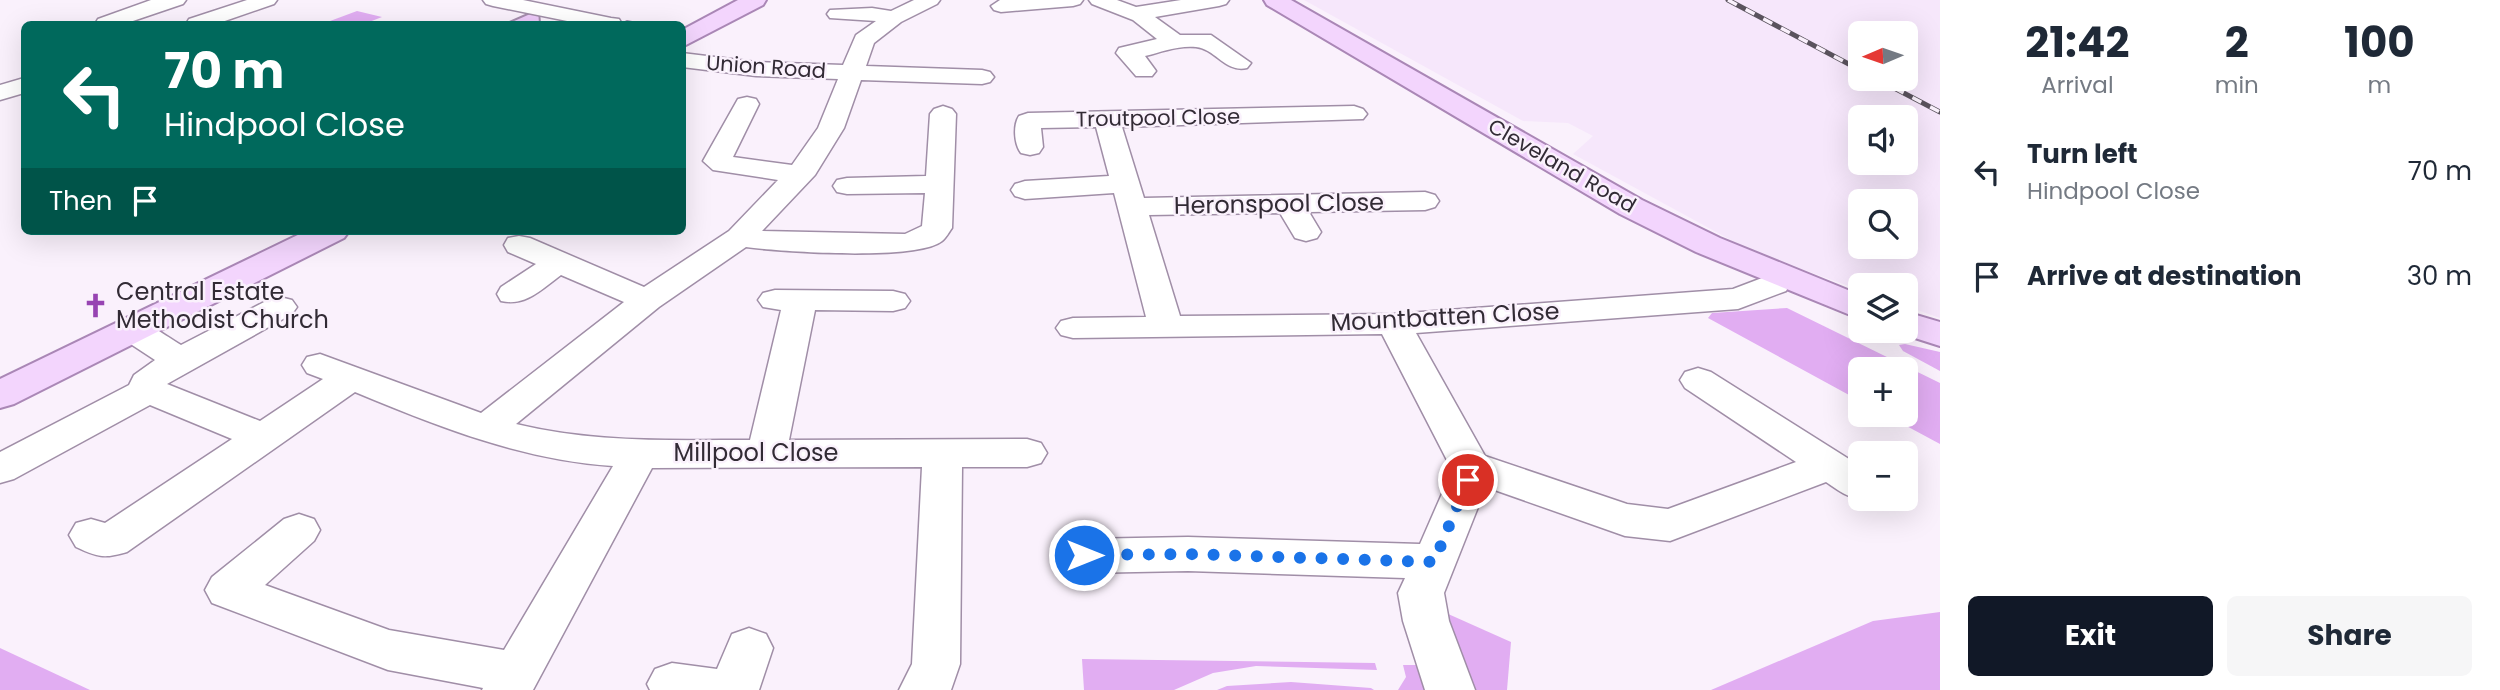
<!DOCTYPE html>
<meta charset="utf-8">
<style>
:root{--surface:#fff;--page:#f6f6f7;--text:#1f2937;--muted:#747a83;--accent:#111827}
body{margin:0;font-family:Poppins,sans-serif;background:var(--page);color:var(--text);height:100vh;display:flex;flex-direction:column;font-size:26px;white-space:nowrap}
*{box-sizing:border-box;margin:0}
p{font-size:23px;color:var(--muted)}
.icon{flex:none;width:38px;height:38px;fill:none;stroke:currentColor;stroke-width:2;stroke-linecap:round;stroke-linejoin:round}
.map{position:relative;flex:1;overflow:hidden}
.panel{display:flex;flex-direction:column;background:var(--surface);width:560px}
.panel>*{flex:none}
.guide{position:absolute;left:21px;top:21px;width:665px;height:214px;border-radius:10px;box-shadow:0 7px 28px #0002;background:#00695c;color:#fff;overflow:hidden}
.needle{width:46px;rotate:268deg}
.fabs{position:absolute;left:1848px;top:21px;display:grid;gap:14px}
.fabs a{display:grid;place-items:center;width:70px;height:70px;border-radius:10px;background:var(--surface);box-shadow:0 7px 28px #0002;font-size:35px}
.pin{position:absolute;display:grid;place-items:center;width:60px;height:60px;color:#fff;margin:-30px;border:4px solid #fff;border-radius:50%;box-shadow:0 2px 7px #0007}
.me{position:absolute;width:77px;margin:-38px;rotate:90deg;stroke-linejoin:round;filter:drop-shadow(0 0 5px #0008)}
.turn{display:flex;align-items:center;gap:24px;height:147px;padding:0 28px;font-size:32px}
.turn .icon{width:91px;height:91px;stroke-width:2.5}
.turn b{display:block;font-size:49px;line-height:60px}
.then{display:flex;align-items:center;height:66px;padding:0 28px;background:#0003;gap:14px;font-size:26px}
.eta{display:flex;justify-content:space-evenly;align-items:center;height:119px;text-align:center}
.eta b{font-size:42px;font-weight:700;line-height:49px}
.button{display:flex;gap:14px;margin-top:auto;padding:14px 28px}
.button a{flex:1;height:80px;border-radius:10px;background:var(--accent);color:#fff;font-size:28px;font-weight:700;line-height:80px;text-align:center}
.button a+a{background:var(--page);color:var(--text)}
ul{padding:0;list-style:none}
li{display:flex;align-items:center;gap:21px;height:105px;padding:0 28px}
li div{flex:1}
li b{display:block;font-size:26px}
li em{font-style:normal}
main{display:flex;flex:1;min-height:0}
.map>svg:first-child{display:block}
</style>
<main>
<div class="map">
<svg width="1940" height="690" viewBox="0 0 1940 690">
<rect width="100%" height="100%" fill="#faf1fc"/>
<!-- built -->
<path fill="#f6e7fb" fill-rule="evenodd" d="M1304 0H1940V318L1906 306V285H1860V290L1751 251 1573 154 1593 136 1568 123 1523 121ZM1860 33H1906V79H1860ZM1860 117H1906V163H1860ZM1860 201H1906V247H1860Z"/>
<!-- green -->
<g fill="#e1adf2">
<polygon points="357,11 382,17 364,24 322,24"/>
<polygon points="1787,308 1940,383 1940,444 1886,415 1906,415 1906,369 1860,369 1860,401 1708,318 1712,313"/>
<polygon points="1905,344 1940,352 1940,371 1903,351 1899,345"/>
<polygon points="1437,609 1511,642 1507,690 1465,690"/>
<polygon points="1940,612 1940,690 1711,690 1873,621"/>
<polygon points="0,648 90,690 0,690"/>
<polygon points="1082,659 1375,663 1377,670 1256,666 1213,673 1174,690 1084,690"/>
<polygon points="1403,665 1423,665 1430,690 1398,690 1406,677"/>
<polygon points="1291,682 1371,688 1374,690 1217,690 1227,686"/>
</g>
<!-- building -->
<g fill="#edcaf9" stroke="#a68dae" stroke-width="2">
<polygon points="539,9 540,24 505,24"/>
<polygon points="588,19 616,24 575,24"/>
<polygon points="627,21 642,24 621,24"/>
</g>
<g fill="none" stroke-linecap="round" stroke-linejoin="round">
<defs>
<g id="minor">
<polygon points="151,0 186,0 183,4 124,24 95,24 98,19"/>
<polygon points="247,0 277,0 274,4 216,24 186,24 189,19"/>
<polygon points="483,0 523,0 611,18 619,19 622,24 582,24 493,6 486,4"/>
<path d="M914 0H940L937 4 901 22 874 43 866 66 982 70 990 72 994 77 990 82 982 84 861 80 844 128 815 175 762 231 905 234 922 226 925 193 847 194 837 192 833 186 837 180 847 178 926 176 930 114 934 109 943 106 952 109 956 114 952 228C949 232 946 238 942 241 917 261 781 252 746 247L659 307 516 424C593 443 671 440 750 440L781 310 763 307 758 300 763 293 775 290 893 291 905 294 910 301 905 308 893 311 815 310 789 440 1027 439 1041 443 1047 453 1041 463 1027 467H962L960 664 951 690H899L912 664 922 467 652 468 533 690H482L483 688 388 670 212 603 205 590 212 577 284 519 299 514 314 519 320 530 314 541 265 585 389 630 504 650 613 466C522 460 439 427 355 392L127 552C104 559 97 557 76 547L69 535 76 523 91 519 105 523 232 439 150 405 14 479 0 483V452L129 385 134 375 155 360 120 337 115 330 120 323C144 317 161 333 181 345L268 300 280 297 292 300 297 307 292 314 167 384 260 421 323 379 307 373 302 365 307 357 320 354 481 413 624 302 561 275C543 288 526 307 501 301L497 294 501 287 536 264 508 252 504 245 508 238 519 236 530 238 644 287 729 231 778 180 713 170 703 161 738 99 747 97 756 99 759 104 733 157 792 165 818 128 838 79 756 76 682 67V53L756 62 843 65 856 35 876 21 830 18 827 14 830 10 872 8 891 11Z"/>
<polygon points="1000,0 1083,0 1080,4 1073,6 1001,12 994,10 991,6"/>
<path d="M1089 0H1117L1136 7 1181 0H1229L1226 4 1219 6 1155 17 1180 35H1211L1251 63 1247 68C1225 73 1216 49 1196 47 1180 45 1161 52 1145 56L1156 71 1152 76H1136L1116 53 1119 48 1157 39 1133 20 1092 4Z"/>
<polygon points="24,78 24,93 0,100 0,85"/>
<path d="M1354 106 1363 109 1367 114 1363 119 1122 127 1144 198 1425 192 1435 195 1439 201 1435 207 1425 210 1309 212 1321 232 1317 238 1306 241 1295 238 1280 213 1149 215 1180 316 1394 314 1733 289 1762 278 1768 268 1779 265 1790 268 1795 275 1786 291 1738 309 1416 333 1485 456 1627 504 1668 509 1796 462 1685 388 1680 380 1685 372 1698 368 1711 372 1860 466V499H1863C1849 499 1838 490 1826 482L1670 541 1625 536 1486 487 1444 593 1449 621 1475 690H1425L1403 621 1398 593 1405 578 1188 571 1084 573 1068 568 1062 556 1068 544 1084 539 1188 537 1420 544 1448 480 1450 466 1382 334 1073 338 1061 335 1056 328 1061 321 1073 318 1146 317 1114 193 1025 199 1015 196 1011 190 1015 184 1025 181 1109 176 1096 127 1041 128 1043 147 1039 153 1030 155 1021 153C1014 144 1013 125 1019 116L1028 113Z"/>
<polygon points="749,628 766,634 773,648 759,690 650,690 647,684 655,669 672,663 717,669 732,634"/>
</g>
<g id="major">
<polygon points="738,0 766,0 763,5 682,47 682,30"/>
<polygon points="1264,0 1291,0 1642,200 1720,238 1860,295 1860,319 1696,252 1620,214 1267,5"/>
<polygon points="306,231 349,231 344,238 14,404 0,408 0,379"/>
<polygon points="1906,312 1940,322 1940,346 1893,331 1906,331"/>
</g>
</defs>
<!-- minor casing -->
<use href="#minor" stroke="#a08ea7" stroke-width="3"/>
<!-- major casing -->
<use href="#major" stroke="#aa87b6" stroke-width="4"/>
<!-- minor -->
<use href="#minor" fill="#fff" fill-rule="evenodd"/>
<!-- major -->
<use href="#major" fill="#f3d5fd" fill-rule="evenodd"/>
<defs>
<g id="rail">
<polyline points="1728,0 1860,70"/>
<polyline points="1877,79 1940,112"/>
</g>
</defs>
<!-- rail casing -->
<use href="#rail" stroke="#5a535d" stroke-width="5"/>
<!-- rail -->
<use href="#rail" stroke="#faf1fc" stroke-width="3.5" stroke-dasharray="10" stroke-linecap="butt"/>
</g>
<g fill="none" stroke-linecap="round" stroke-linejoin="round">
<!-- route -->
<polyline stroke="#1a73e8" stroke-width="12" stroke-dasharray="0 21.6" points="1084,555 1188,554 1434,562 1468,480"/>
</g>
<!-- icons -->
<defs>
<symbol id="church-bare" viewBox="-9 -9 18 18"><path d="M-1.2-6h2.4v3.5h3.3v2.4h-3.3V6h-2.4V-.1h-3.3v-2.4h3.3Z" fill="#9744b2" stroke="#faf1fc" stroke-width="2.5" paint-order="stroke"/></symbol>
</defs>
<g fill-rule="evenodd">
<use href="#church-bare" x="78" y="288" width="35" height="35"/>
</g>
<g text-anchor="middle" stroke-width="5" stroke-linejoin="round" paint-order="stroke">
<!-- far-street labels -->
<g font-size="21" fill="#322b35" stroke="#faf1fc">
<text transform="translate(766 67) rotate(4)" y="7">Union Road</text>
<text transform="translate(1158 118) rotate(-1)" y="7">Troutpool Close</text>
<text transform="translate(1562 166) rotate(30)" y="7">Cleveland Road</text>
</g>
<!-- street labels -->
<g font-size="24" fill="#322b35" stroke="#faf1fc">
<text transform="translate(1279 204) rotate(-1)" y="8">Heronspool Close</text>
<text transform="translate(1445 317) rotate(-3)" y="8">Mountbatten Close</text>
<text x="756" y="461">Millpool Close</text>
</g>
<!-- poi labels -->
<g font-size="24" fill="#322b35" stroke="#faf1fc" text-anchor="start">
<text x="116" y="300">Central Estate<tspan x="116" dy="28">Methodist Church</tspan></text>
</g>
</g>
</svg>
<div class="fabs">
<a><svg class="needle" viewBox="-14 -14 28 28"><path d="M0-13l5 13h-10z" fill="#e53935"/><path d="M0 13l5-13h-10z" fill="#747a83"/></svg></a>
<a><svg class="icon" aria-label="sound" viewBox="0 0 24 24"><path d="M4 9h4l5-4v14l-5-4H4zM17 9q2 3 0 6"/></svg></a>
<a><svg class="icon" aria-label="search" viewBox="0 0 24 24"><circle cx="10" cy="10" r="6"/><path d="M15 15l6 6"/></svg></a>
<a><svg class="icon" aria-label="layers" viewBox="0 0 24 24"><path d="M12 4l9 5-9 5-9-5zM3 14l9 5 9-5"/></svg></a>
<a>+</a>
<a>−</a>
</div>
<div class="pin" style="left:1468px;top:480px;background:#d93025"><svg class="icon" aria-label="arrive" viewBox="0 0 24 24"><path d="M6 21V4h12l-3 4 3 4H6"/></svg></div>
<svg class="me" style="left:1084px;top:555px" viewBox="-20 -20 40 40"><circle r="17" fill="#1a73e8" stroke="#fff" stroke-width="3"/><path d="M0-11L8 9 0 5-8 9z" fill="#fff"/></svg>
<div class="guide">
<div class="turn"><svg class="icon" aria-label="left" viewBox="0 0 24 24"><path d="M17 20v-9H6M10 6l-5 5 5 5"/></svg><div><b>70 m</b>Hindpool Close</div></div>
<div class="then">Then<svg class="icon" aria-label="arrive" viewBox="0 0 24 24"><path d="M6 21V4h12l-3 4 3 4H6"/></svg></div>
</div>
</div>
<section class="panel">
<div class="eta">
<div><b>21:42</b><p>Arrival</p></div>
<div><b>2</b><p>min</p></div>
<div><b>100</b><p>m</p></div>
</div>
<ul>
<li><svg class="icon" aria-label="left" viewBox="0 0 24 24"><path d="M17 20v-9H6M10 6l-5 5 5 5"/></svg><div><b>Turn left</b><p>Hindpool Close</p></div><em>70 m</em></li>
<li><svg class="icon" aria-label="arrive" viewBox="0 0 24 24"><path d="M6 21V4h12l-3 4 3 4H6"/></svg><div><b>Arrive at destination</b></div><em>30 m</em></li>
</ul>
<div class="button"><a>Exit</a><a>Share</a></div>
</section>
</main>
